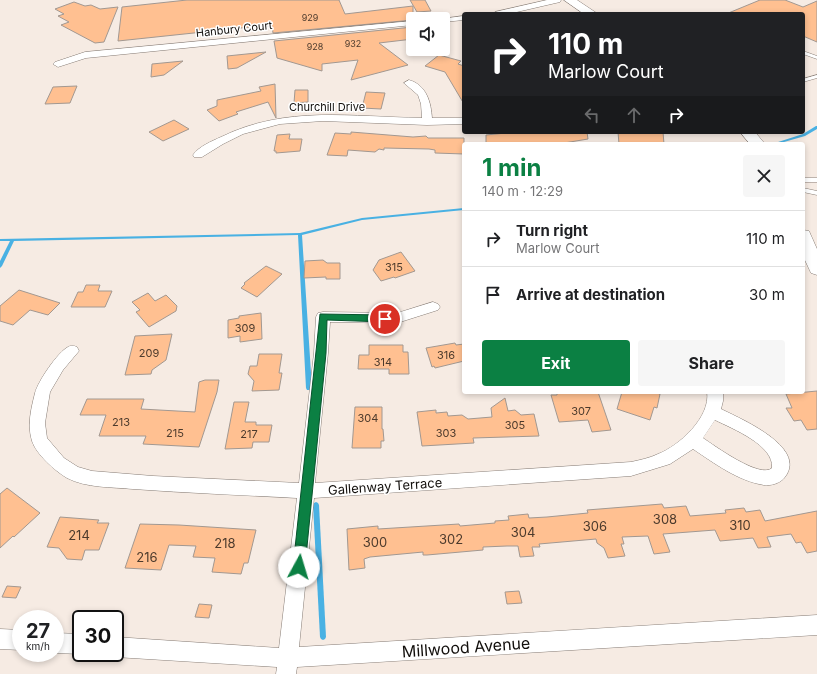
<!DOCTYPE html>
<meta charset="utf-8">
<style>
:root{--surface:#fff;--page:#f6f6f6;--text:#202124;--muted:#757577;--line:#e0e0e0;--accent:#0b8043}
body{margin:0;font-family:Inter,sans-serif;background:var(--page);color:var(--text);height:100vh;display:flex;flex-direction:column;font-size:15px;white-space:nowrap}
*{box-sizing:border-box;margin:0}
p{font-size:13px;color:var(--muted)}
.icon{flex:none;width:22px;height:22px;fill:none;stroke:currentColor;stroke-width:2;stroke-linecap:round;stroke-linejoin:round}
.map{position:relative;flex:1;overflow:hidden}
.details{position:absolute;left:462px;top:142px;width:343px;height:252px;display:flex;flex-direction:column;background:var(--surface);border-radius:4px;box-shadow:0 2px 6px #0003}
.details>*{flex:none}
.top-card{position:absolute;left:462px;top:12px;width:343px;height:122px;border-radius:4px;box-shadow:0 2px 6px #0003;background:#202124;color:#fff;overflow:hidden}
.buttons{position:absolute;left:406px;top:12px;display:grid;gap:8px}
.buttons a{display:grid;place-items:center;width:44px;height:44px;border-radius:4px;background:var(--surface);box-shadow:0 2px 6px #0003;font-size:20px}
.speed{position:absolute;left:12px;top:610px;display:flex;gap:8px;font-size:20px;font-weight:700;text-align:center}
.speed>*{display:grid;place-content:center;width:52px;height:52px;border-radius:50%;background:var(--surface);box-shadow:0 2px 6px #0003;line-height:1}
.speed small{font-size:10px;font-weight:400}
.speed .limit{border:2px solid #111;border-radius:6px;background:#fff;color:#111}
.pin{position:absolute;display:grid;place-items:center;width:34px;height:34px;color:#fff;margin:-17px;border:2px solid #fff;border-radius:50%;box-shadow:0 1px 4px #0007}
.me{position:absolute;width:44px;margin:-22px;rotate:6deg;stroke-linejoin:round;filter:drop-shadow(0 0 3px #0008)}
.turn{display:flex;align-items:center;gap:14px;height:84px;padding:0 20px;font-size:18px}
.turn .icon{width:52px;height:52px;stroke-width:2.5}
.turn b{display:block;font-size:28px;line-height:34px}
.lanes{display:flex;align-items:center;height:38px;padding:0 20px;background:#0003;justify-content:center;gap:20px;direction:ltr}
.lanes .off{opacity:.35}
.round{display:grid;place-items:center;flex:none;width:42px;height:42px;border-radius:4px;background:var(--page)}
.head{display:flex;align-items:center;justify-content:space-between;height:68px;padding:0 20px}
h1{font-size:24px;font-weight:700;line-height:30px;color:var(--accent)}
.cta{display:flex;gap:8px;margin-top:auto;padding:8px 20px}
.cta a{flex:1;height:46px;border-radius:4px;background:var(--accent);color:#fff;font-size:16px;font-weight:700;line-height:46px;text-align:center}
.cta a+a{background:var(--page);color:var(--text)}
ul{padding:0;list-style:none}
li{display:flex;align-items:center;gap:12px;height:56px;padding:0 20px;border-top:1px solid var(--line)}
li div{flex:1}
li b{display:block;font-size:15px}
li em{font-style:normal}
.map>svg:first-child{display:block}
</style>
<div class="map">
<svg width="817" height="674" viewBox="0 0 817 674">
<rect width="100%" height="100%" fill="#f6ebe3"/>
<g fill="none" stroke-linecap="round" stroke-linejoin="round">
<!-- stream -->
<g fill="#49b1e3" fill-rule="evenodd">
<polygon points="816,126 817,126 817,129 805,136 777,144 775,143 803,134"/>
<polygon points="464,208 464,210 362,220 302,235 312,388 311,390 307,390 306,388 298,235 14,241 2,266 0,268 0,261 10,241 0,241 0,239 300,233 362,218"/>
<polygon points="316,502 318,503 319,505 326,637 325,639 323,640 321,639 320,637 313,505 314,503"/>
</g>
</g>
<!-- building -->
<g fill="#ffc091" stroke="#a29891">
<polygon points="187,0 339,0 345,14 413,6 413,20 273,33 272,26 260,26 118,41 122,7"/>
<polygon points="410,0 425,0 431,11 417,12"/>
<polygon points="760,0 785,0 803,7 817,1 817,42 803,36 803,14 726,14"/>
<polygon points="74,2 85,6 91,5 100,9 118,7 104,42 95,43 61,25 69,22 58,16 64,14 55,9"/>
<polygon points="413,27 413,39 379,43 408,65 351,80 358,60 322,64 322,71 277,58 274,41"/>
<polygon points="266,52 237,68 228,69 227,56"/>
<polygon points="439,55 461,61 458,64 464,66 464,104 445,72 425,66"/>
<polygon points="183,61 164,75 151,77 152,64"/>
<polygon points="275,84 276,118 268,102 236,112 238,114 219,121 207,110 217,106 217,100 261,91 259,87"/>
<polygon points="77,86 70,103 45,104 53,87"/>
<polygon points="295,90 308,90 308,102 294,103"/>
<polygon points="366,92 385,93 381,109 362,108"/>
<polygon points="174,120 189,129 163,141 149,132"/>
<polygon points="351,132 413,137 426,136 428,138 464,138 464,154 435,153 435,150 429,149 384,148 384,150 379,149 375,152 348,150 347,156 327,155 335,133 351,134"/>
<polygon points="516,132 587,132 588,139 558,144 486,144 486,135"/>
<polygon points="618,132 663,132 664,144 619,144"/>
<polygon points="290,134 289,139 302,139 300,151 276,153 276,151 274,151 277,135"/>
<polygon points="401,252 415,271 395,278 394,277 381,281 373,270 379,260"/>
<polygon points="323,260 327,263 340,263 340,279 326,279 326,277 304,278 305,261"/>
<polygon points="266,266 282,274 257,297 241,288 245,284 244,283"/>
<polygon points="86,285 100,285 98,291 112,291 105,307 71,307 78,292 83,292"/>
<polygon points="19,290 60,303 48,315 30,310 13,325 0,321 0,306"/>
<polygon points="148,293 155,301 166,295 177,306 176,311 149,327 136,312 140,310 132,302"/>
<polygon points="261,313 262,339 240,342 240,336 228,338 228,320 239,318 239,316"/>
<polygon points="172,334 166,360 152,370 151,374 125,375 135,336"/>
<polygon points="455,343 456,345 464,344 464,361 435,368 434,366 432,367 426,348"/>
<polygon points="369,345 403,345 403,352 408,352 409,374 389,374 389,369 358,369 359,355 369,355"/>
<polygon points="259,354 282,354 279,373 282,373 279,390 252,391 254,381 248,374 250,366 257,366"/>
<polygon points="205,380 219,380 217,392 199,447 143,444 146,436 99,436 106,415 80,415 87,399 144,399 141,409 195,412 199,382"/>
<polygon points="817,391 817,429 807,430 801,420 794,421 786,408 792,408 786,394"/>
<polygon points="557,392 598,392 611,430 592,432 588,420 559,422 551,395 557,395"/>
<polygon points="622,392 653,392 660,394 657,408 654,407 650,420 617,409"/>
<polygon points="505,398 508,411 515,410 521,415 534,414 539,436 473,438 474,443 422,446 417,412 436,410 436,413 447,412 448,416 462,415 468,419 492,417 491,408"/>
<polygon points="234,402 249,402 245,422 256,422 256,425 272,425 269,442 253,442 252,448 225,449"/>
<polygon points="355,407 382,407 382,429 383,429 384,441 381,441 381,448 352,448"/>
<polygon points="7,488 40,513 14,537 13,536 0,548 0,494"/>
<polygon points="662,504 664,508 686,506 690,516 726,513 725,510 744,508 746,512 760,510 765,521 817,511 817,551 807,553 801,542 796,543 791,534 767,537 771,547 758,548 753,538 720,541 715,530 663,534 670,552 654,554 648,536 622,537 624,544 621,544 625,556 608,558 604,548 597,543 596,539 539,544 540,547 532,547 534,556 520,557 518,546 507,546 483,547 483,550 427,555 423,555 423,552 370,557 364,559 365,568 349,570 347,529 378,526 378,529 459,524 460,526 495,523 495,521 509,520 508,516 528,514 529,518 547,517 588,513 587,510"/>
<polygon points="60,517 99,520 97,523 109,523 99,550 85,550 82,560 67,559 59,548 47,547"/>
<polygon points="140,524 179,525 256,530 248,563 244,563 241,574 212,572 215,558 193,557 196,546 169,545 161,570 125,568"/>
<polygon points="7,586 21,587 16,598 2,597"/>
<polygon points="519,591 522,603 507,604 505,592"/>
<polygon points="199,604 212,605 209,618 195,617"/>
</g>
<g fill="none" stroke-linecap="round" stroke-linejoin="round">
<defs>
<g id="lane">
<polygon points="803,51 817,56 817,59 803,54"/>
<polygon points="817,75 817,78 803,82 803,79"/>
<rect x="803" y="178" width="14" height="4"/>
<polygon points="803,188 817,191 817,195 803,192"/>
</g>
<g id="street">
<polygon points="547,0 561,0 560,2 508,14 494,14 495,12"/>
<polygon points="464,16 464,20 443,22 443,19 440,19"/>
<polygon points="413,21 413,25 86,58 58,67 53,64 55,62 85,52"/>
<path d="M409 80C427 85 431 103 432 118H464V124L427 125 323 121 280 124 243 134 223 144 202 157H194L193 155C198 147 212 141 221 137 286 105 352 117 422 118L421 104 418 95 404 83Z"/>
<path d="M433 302 438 304 440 307 438 310 397 323 330 322 328 353 315 483 631 462C640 460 650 458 658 454 679 446 711 417 707 392H723V401L721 409C739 418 808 447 785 477 781 483 771 486 764 485 738 481 714 463 693 449L670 464 631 476 314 498 299 647 817 615V635L297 667 296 674H276L277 667 115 657 108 654 115 653V637L279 648 297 498C242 495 187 493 133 489 112 487 86 488 67 478 55 471 36 454 32 441 27 425 31 409 35 393 38 381 58 352 68 347 72 345 74 346 77 347L79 351 63 370 50 392 45 423 47 438 64 458 78 467 92 471 153 476 299 483 314 353 316 317 318 313 323 312 397 313ZM715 420C733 429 774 445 772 468 760 479 715 446 703 438Z"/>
<polygon points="0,629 21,630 21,650 0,649"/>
<polygon points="55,633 81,634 81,653 83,653 81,654 55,653"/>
</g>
<g id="secondary">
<polygon points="564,0 577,0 598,14 584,14"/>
<polygon points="740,132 755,132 765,144 750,144"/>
<polygon points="803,230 809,231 817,249 817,275 811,273 803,256"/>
</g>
</defs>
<!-- lane casing -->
<use href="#lane" stroke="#877d76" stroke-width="1"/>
<!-- street casing -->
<use href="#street" stroke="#877d76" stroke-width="1"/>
<!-- secondary casing -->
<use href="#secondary" stroke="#877d76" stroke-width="1"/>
<!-- lane -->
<use href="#lane" fill="#fff" fill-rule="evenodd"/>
<!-- street -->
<use href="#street" fill="#fff" fill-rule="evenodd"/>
<!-- secondary -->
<use href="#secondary" fill="#fff" fill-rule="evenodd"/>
</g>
<!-- route -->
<polygon fill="#0b8043" stroke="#07532c" points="320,314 385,315 389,319 385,322 327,320 326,353 305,567 303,571 299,573 294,571 293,567"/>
<g text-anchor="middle" stroke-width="3" stroke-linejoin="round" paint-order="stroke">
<!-- far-number labels -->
<g font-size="9" fill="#4c3a2c">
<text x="310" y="21">929</text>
<text x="353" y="47">932</text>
<text x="315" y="50">928</text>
</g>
<!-- far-street labels -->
<g font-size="11" fill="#110e0b" stroke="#fff">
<text transform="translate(234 29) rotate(-6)" y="4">Hanbury Court</text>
<text x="327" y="111">Churchill Drive</text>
</g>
<!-- number labels -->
<g font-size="11" fill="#4c3a2c">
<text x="394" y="271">315</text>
<text x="245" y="332">309</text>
<text x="149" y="357">209</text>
<text x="446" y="359">316</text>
<text x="383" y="366">314</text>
<text x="581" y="415">307</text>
<text x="368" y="422">304</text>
<text x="121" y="426">213</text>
<text x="515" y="429">305</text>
<text x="175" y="437">215</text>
<text x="446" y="437">303</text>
<text x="249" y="438">217</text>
</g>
<!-- street labels -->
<g font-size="13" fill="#110e0b" stroke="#fff">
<text transform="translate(385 486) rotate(-4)" y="5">Gallenway Terrace</text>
</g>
<!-- near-number labels -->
<g font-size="13" fill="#4c3a2c">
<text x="665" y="524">308</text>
<text x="740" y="530">310</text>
<text x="595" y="531">306</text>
<text x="523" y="537">304</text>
<text x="79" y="540">214</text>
<text x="451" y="544">302</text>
<text x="375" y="547">300</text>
<text x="225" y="548">218</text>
<text x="147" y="562">216</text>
</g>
<!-- near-street labels -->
<g font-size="16" fill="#110e0b" stroke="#fff">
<text transform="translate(466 647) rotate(-4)" y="6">Millwood Avenue</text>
</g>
</g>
</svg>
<div class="buttons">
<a><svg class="icon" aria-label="sound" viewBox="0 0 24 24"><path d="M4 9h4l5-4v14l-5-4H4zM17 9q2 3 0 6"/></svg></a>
</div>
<div class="speed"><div>27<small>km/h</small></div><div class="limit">30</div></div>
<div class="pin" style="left:385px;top:319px;background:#d93025"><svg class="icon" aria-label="arrive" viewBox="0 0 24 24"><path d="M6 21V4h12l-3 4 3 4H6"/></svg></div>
<svg class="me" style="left:299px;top:567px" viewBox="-20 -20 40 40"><circle r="19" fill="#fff"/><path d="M0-13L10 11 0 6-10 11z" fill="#0b8043"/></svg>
<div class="top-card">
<div class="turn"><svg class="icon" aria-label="right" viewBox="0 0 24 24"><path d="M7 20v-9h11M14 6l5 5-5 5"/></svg><div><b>110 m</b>Marlow Court</div></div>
<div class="lanes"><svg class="icon off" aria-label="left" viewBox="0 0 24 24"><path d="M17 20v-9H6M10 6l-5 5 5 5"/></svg><svg class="icon off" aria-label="ahead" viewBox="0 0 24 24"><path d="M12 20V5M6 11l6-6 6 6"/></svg><svg class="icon" aria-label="right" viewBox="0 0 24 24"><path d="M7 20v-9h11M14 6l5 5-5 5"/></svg></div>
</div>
<section class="details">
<div class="head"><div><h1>1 min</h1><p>140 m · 12:29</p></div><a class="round"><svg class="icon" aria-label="close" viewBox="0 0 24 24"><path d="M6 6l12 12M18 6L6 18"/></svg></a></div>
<ul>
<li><svg class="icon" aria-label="right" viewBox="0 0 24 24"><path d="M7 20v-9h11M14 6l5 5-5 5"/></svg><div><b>Turn right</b><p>Marlow Court</p></div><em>110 m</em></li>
<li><svg class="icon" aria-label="arrive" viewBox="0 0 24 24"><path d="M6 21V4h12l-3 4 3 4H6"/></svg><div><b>Arrive at destination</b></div><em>30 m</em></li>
</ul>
<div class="cta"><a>Exit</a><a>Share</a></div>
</section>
</div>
